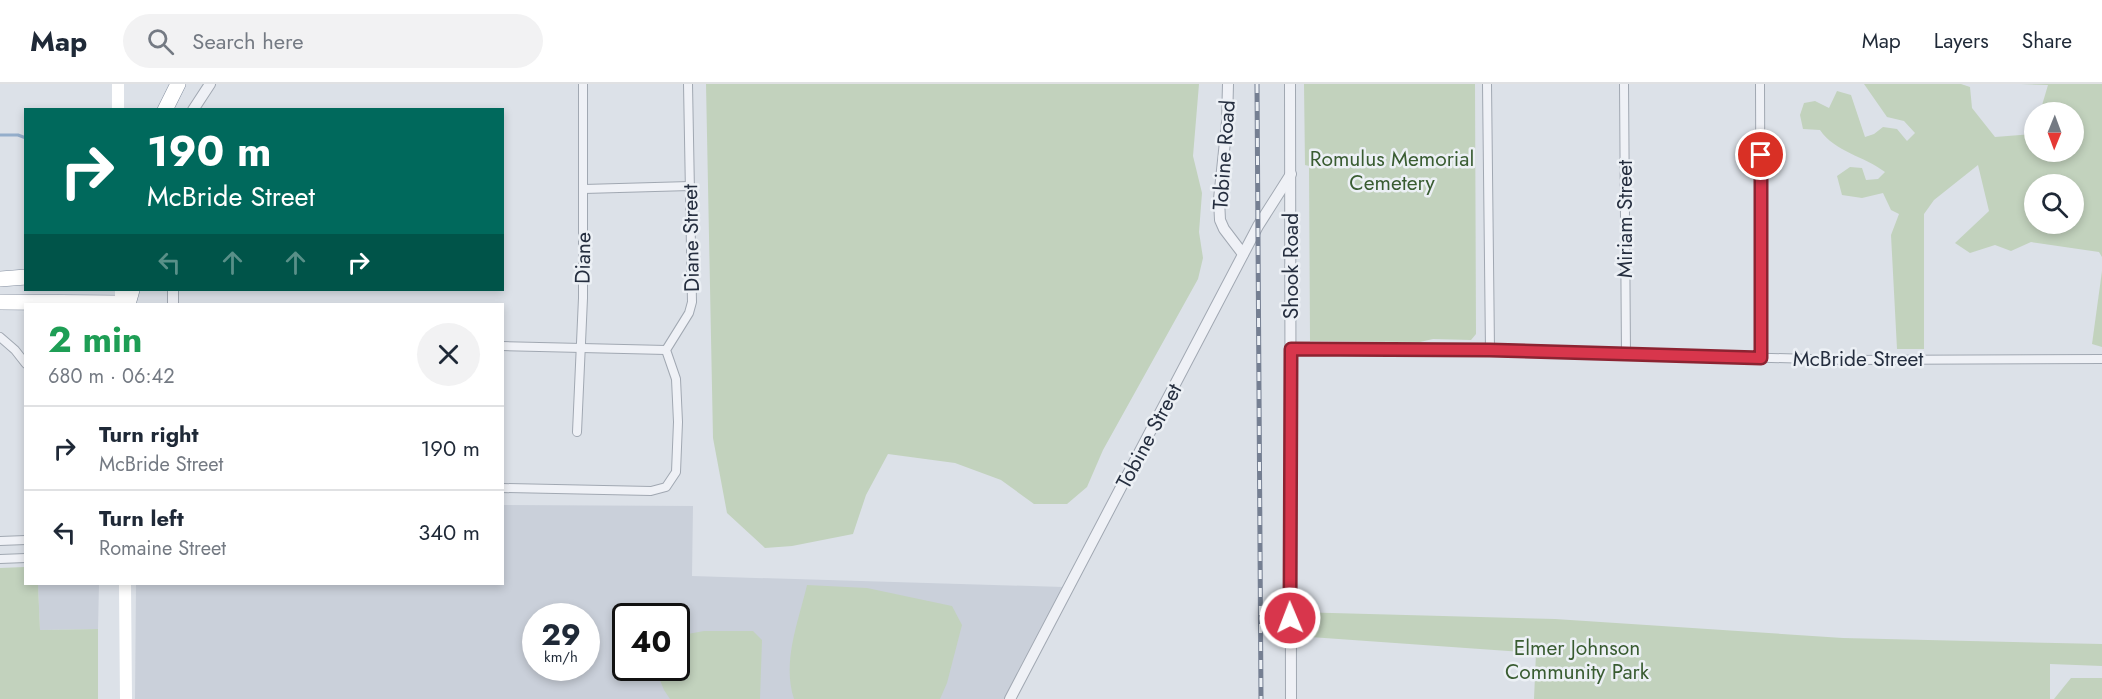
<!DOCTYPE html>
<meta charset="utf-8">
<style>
:root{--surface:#fff;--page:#f2f2f3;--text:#1f2937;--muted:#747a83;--line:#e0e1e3}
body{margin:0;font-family:Jost,sans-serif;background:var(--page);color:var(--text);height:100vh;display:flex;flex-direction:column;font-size:22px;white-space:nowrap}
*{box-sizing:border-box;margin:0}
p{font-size:20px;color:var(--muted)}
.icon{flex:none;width:33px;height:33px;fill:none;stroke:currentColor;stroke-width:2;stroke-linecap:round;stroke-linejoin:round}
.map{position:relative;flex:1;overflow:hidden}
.side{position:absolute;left:24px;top:219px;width:480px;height:282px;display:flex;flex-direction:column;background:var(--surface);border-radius:0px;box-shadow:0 3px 9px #0003}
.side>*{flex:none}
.hud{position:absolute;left:24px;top:24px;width:480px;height:183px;border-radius:0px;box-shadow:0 3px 9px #0003;background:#00695c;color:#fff;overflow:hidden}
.needle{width:39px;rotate:181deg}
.fabs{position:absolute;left:2024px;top:18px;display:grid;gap:12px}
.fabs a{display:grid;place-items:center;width:60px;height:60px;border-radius:50%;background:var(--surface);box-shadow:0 3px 9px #0003;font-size:30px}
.speed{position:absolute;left:522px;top:519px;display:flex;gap:12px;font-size:30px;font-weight:700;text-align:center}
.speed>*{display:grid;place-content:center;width:78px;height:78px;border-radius:50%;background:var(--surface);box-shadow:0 3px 9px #0003;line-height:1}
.speed small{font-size:15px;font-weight:400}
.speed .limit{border:3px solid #111;border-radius:9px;background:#fff;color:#111}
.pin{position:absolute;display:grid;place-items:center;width:51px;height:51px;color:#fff;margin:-26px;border:3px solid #fff;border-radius:50%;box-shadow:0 2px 6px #0007}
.me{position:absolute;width:66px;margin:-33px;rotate:359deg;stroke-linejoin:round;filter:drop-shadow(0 0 4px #0008)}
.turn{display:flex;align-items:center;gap:21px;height:126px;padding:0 24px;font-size:27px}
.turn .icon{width:78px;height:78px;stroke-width:2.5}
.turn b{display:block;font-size:42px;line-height:51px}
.lanes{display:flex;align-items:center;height:57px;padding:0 24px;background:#0003;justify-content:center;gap:30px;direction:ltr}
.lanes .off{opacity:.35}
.round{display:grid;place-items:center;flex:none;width:63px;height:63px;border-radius:32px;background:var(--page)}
.summary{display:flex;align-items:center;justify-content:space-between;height:102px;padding:0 24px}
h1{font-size:36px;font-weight:700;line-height:45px;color:#1e9e55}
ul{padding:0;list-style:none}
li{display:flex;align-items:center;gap:18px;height:84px;padding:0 24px;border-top:2px solid var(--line)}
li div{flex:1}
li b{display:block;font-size:22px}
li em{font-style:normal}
header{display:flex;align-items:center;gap:36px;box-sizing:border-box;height:84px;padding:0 30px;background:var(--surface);border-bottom:2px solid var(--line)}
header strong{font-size:28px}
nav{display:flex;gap:33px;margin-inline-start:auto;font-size:21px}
.search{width:420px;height:54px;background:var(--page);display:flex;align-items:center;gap:15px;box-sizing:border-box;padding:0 21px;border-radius:33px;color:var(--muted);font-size:22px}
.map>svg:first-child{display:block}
</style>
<header>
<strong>Map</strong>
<div class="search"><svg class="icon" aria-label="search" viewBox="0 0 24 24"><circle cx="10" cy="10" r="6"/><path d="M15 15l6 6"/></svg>Search here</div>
<nav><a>Map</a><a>Layers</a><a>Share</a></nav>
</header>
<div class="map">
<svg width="2102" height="615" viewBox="0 0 2102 615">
<rect width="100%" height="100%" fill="#dce1e8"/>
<!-- built -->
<g fill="#cad0da" fill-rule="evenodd">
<path d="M503 421 693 422 692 492 1063 503 1005 615H135L136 500H502ZM536 532H586V584H536ZM626 532H676V584H626Z"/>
<polygon points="38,500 99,500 98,545 40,546"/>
</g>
<!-- green -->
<g fill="#c2d2bd" fill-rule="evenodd">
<polygon points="706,0 1199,0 1193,72 1202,109 1199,148 1203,174 1198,195 1103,366 1087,403 1067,420 1034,420 1001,396 955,379 888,370 866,411 853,450 792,462 765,464 727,429 713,354"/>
<polygon points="1304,0 1475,0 1476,250 1471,256 1433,255 1420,258 1310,257 1309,82 1305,81"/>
<path d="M1864 0H1961L1970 3 1972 24 1995 53 2033 50 2034 47V68H2073V28H2040L2048 1 2021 0H2102V173L2099 168 2031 158 2011 167 1995 161 1970 169 1955 159 1989 127 1978 81 1934 116 1924 130V265H1897L1891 151 1899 130 1891 126 1883 109 1862 114 1842 111 1837 92 1850 83 1862 84 1866 96 1878 95 1885 88C1864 72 1835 68 1820 46L1803 45 1800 31 1804 19 1815 17 1829 24 1837 7 1851 11 1865 53 1874 50 1883 43 1897 45 1907 57 1915 49 1904 37 1887 33ZM2073 100V140H2034V100Z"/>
<polygon points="2102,187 2102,263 2092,260"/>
<polygon points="25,483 26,500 38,500 40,546 98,545 98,615 0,615 0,484"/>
<path d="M807 501 867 504 952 522 962 541 947 599 940 615H794C782 577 798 539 807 501Z"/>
<polygon points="1295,528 1555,535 1843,554 2102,560 2102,582 2050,580 2050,615 1534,615 1536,569 1296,552"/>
<polygon points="704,547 753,547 762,556 760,615 670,615 664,606 655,584 676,584 677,552"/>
<polygon points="2071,594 2102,594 2102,615 2054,615"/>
</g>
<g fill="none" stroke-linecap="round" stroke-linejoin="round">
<!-- stream -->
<polyline stroke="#94aecb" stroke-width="3" points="0,51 18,51 26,54"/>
<defs>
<g id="minor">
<polyline points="1487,0 1490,266"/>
<polyline points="1624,0 1626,270"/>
<polyline points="1760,0 1761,274"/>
<polyline points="584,105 690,102"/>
<polyline points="0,253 15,266 26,280"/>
<polyline points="502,262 666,266"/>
<polyline points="1291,265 1490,266 1846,276 2102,275"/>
<polyline points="577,348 583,214 583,0"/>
<polyline points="502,404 651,407 666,403 676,388 678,338 676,295 666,266 689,229 692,218 688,0"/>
<polyline points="0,457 26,456"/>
<polyline points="0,475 26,474"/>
</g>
<g id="tertiary">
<polyline points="1228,0 1227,38 1219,115 1220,136 1224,145 1243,170"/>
<polyline points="1290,0 1291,615"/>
<polyline points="193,26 210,0"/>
<polyline points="173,206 173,220"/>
<polyline points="1010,615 1258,142 1291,90"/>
</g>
<g id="motorway">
<polyline points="165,26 178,0"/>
<polyline points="0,195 26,193"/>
<polyline points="0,218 121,219"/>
<polyline points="128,220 132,206"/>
</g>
</defs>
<!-- minor casing -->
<use href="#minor" stroke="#a1a8b2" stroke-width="10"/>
<!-- tertiary casing -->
<use href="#tertiary" stroke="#a1a8b2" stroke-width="12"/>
<!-- motorway casing -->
<use href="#motorway" stroke="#838e9f" stroke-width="16"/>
<!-- minor -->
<use href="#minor" stroke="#eff1f6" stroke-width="8"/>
<!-- tertiary -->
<use href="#tertiary" stroke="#eff1f6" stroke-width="10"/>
<!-- secondary -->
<g stroke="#fff" stroke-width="12">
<polyline points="118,0 118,26"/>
<polyline points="121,206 121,220"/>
<polyline points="125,500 126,615"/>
</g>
<!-- motorway -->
<use href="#motorway" stroke="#fff" stroke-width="15"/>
<defs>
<polyline id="rail" points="1257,0 1261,615"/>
</defs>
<!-- rail casing -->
<use href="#rail" stroke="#757f92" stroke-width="5"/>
<!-- rail -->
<use href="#rail" stroke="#ecf0f5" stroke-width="3" stroke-dasharray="9" stroke-linecap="butt"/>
</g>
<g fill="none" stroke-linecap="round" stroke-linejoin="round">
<defs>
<polyline id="route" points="1290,534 1291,265 1490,266 1761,274 1761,71"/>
</defs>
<!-- route casing -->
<use href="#route" stroke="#8c2331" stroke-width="15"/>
<!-- route -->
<use href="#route" stroke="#d8364c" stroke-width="10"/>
</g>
<g text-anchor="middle" stroke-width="5" stroke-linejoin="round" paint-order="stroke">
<!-- street labels -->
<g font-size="21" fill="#252e3f" stroke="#ecf0f5">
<text transform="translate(1224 71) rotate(-86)" y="7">Tobine Road</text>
<text transform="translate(1625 135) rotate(-90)" y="7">Miriam Street</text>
<text transform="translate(691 154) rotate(-91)" y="7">Diane Street</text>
<text transform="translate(583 174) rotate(-89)" y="7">Diane</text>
<text transform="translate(1291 182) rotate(-90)" y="7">Shook Road</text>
<text x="1858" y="282">McBride Street</text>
<text transform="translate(1149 352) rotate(-62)" y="7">Tobine Street</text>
</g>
<!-- park labels -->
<g font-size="21" fill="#395c31" stroke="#ecf0f5">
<text x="1392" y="82">Romulus Memorial<tspan x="1392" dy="24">Cemetery</tspan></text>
<text x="1577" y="571">Elmer Johnson<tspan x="1577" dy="24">Community Park</tspan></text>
</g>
</g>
</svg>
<div class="fabs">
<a><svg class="needle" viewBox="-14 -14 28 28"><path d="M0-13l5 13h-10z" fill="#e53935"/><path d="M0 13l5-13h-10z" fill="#747a83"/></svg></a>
<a><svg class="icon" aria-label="search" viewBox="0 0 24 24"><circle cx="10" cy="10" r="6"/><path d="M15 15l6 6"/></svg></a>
</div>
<div class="speed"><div>29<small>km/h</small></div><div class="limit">40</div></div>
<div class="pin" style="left:1761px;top:71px;background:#d93025"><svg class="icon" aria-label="arrive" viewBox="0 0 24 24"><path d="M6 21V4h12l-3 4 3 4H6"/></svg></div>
<svg class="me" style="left:1290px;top:534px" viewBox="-20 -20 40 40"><circle r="17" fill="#d8364c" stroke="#fff" stroke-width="3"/><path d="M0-11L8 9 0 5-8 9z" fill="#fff"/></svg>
<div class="hud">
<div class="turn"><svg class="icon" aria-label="right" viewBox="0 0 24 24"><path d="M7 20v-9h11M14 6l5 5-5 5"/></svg><div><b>190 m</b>McBride Street</div></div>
<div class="lanes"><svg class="icon off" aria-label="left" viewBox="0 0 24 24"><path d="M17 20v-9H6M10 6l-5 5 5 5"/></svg><svg class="icon off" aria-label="ahead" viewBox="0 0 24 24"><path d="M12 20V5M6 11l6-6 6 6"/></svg><svg class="icon off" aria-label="ahead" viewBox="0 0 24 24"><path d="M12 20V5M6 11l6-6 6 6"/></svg><svg class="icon" aria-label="right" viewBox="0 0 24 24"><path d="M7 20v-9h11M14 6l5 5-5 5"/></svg></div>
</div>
<section class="side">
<div class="summary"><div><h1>2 min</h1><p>680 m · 06:42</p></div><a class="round"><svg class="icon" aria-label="close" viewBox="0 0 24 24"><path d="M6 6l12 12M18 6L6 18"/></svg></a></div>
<ul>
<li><svg class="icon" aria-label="right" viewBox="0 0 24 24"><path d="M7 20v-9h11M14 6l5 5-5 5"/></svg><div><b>Turn right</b><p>McBride Street</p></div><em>190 m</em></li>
<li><svg class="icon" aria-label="left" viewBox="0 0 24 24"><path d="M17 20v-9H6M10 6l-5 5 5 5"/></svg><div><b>Turn left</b><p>Romaine Street</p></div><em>340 m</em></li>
</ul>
</section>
</div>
